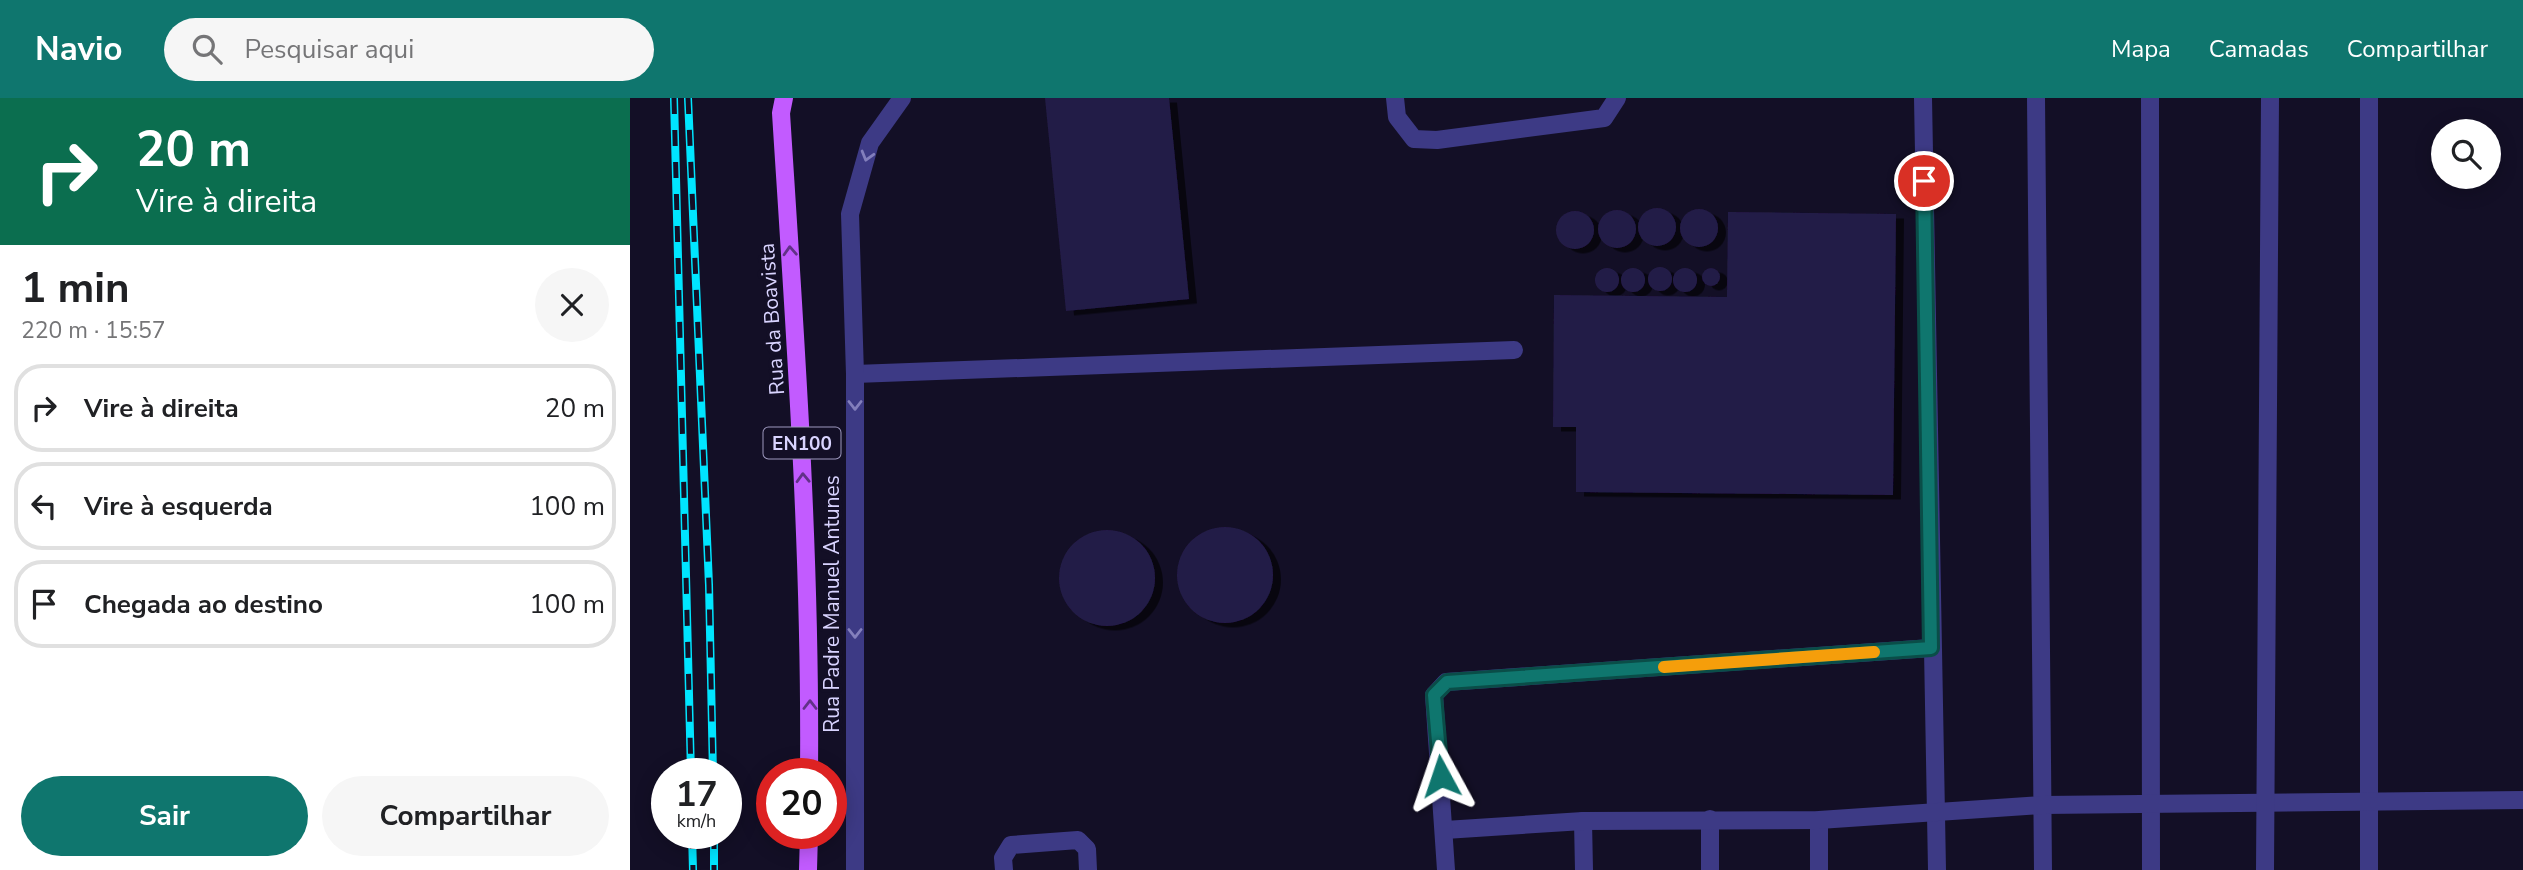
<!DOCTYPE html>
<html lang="pt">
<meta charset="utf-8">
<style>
:root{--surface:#fff;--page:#f6f6f6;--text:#202124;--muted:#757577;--line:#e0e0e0;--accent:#0f766e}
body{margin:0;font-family:"Nunito Sans",sans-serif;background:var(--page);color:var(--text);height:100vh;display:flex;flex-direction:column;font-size:26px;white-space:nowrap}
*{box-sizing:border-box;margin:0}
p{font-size:23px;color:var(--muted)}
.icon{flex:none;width:38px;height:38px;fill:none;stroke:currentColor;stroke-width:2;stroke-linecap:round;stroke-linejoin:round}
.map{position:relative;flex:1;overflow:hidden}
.sheet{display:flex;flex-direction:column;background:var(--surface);width:630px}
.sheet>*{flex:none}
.hud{background:#0b6e4f;color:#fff;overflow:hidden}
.tools{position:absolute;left:1801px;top:21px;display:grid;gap:14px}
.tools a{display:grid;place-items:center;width:70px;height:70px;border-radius:50%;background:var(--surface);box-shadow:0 4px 18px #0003;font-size:35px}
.speed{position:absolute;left:21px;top:660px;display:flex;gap:14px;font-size:35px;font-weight:700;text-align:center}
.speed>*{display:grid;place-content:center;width:91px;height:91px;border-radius:50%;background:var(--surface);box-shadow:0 4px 18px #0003;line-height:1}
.speed small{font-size:18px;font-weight:400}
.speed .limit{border:10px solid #d22;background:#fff;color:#111}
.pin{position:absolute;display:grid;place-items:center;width:60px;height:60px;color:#fff;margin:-30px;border:4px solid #fff;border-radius:50%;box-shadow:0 2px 7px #0007}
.me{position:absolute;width:77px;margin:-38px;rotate:355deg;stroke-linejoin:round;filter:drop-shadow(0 0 5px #0008)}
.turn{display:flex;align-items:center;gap:24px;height:147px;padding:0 21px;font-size:32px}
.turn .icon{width:91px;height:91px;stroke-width:2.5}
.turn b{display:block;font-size:49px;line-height:60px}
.round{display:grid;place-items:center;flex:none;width:74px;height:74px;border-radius:37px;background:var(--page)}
.overview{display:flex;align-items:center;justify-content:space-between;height:119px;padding:0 21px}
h1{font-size:42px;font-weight:700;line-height:52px}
.action{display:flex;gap:14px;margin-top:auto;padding:14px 21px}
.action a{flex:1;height:80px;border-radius:42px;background:var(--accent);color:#fff;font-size:28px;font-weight:700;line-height:80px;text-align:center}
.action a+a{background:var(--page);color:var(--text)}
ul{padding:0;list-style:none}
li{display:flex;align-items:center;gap:21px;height:88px;margin:0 14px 10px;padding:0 7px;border:4px solid var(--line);border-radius:28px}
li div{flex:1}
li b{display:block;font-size:26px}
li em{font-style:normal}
header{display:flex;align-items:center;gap:42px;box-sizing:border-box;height:98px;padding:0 35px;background:var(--accent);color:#fff}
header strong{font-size:33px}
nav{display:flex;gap:38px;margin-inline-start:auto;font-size:24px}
.search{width:490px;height:63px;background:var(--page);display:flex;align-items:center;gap:18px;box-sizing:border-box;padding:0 24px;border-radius:38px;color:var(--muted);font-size:26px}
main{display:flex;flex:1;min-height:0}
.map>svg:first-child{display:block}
</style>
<header>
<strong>Navio</strong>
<div class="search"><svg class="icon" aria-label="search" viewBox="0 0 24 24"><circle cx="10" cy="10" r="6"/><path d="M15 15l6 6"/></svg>Pesquisar aqui</div>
<nav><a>Mapa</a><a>Camadas</a><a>Compartilhar</a></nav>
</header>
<main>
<section class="sheet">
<div class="hud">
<div class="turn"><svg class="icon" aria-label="right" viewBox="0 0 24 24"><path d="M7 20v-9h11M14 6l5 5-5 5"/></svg><div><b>20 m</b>Vire à direita</div></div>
</div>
<div class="overview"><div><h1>1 min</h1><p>220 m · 15:57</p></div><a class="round"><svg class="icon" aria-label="close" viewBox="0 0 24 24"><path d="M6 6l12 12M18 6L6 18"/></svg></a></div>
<ul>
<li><svg class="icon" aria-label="right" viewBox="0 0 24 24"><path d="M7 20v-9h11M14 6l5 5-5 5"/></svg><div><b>Vire à direita</b></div><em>20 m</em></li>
<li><svg class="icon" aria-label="left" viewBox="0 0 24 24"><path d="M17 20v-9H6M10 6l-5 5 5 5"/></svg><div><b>Vire à esquerda</b></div><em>100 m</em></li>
<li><svg class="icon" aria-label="arrive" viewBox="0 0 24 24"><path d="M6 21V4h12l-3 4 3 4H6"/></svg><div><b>Chegada ao destino</b></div><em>100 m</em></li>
</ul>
<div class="action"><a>Sair</a><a>Compartilhar</a></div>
</section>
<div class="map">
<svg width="1893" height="772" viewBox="0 0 1893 772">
<defs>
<filter id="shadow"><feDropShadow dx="8" dy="4.5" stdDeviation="0" flood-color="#0009"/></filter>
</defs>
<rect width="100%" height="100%" fill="#130f26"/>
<!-- building -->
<g fill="#241b47" filter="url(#shadow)">
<polygon points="415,0 539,0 559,201 436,213"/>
<circle cx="1027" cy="129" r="19"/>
<circle cx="1069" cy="130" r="19"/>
<circle cx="987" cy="131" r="19"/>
<circle cx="945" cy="132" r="19"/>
<polygon points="1098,114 1266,116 1263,397 946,394 946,329 923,329 924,197 1097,199"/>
<circle cx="1030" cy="181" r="12"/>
<circle cx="1081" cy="179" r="9"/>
<circle cx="1003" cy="182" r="12"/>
<circle cx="1055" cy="182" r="12"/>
<circle cx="977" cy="182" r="12"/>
<circle cx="595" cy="477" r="48"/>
<circle cx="477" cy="480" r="48"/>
</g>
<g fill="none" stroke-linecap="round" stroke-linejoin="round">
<!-- minor -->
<g stroke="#3d3a85" stroke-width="18">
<polyline points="765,0 767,19 784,41 807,42 974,20 987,0"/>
<polyline points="1293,0 1307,772"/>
<polyline points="1406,0 1413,772"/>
<polyline points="1520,0 1521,772"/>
<polyline points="1739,0 1739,772"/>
<polyline points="225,276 884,252"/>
<polyline points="1080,721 1080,772"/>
<polyline points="1189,722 1189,772"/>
<polyline points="953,723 954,772"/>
<polyline points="815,732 953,723 1189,722 1412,707 1893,702"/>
<polyline points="225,772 225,276 220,116 240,45 272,0"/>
<polyline points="374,772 373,760 381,747 448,742 457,751 458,772"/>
<polyline points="816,772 804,597 816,584 1301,550"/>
<polyline points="1635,772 1640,0"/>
</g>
<!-- major -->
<g stroke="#c25bff" stroke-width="18">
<path d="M154 0 151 15C165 235 181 455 179 676"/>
<polyline points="178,772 179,735"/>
</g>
<defs>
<g id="rail">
<polyline points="44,0 61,676"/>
<polyline points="58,0 79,487 83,676"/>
<polyline points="62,735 63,772"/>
<polyline points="84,735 84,772"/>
</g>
</defs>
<!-- rail casing -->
<use href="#rail" stroke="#00e5ff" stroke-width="8"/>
<!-- rail -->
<use href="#rail" stroke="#130f26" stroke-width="5" stroke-dasharray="16" stroke-linecap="butt"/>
</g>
<!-- one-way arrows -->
<defs><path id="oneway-chevron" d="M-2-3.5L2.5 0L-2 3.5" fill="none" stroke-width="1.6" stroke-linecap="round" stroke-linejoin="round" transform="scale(1.75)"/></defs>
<g stroke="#837fbc">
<use href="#oneway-chevron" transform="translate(237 58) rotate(106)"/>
<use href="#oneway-chevron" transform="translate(225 307) rotate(90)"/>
<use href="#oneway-chevron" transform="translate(225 535) rotate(90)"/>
</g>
<g stroke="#623188">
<use href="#oneway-chevron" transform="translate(160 153) rotate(-93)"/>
<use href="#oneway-chevron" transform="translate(173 380) rotate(-92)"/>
<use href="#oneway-chevron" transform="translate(180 607) rotate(-90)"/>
</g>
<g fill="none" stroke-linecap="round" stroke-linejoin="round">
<defs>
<polyline id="route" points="811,678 804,597 817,584 1301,550 1294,83"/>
</defs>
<!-- route casing -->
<use href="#route" stroke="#0a4d48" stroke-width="18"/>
<!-- route -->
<use href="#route" stroke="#0f766e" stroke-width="12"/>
<!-- slow -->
<polyline stroke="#f59e0b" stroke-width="12" points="1034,569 1244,554"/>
</g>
<g text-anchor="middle" stroke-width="7" stroke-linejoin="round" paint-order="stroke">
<!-- shield labels -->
<rect fill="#130f26" stroke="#9e99be" stroke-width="2" x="133.5" y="329.5" width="77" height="31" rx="5"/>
<g font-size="19" font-weight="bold" fill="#d9d4ff">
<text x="172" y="352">EN100</text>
</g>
<!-- street labels -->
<g font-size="21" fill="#d9d4ff" stroke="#130f26">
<text transform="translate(142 221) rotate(-94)" y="7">Rua da Boavista</text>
<text transform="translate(202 506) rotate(-90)" y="7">Rua Padre Manuel Antunes</text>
</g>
</g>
</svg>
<div class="tools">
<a><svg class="icon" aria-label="search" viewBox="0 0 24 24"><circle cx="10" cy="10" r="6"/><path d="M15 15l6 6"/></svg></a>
</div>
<div class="speed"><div>17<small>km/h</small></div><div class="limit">20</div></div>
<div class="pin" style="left:1294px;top:83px;background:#d93025"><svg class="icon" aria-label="arrive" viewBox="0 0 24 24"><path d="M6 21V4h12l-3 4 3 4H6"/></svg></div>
<svg class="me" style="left:811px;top:678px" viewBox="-20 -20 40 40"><path d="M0-17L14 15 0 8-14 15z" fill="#0f766e" stroke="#fff" stroke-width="4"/></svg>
</div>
</main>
